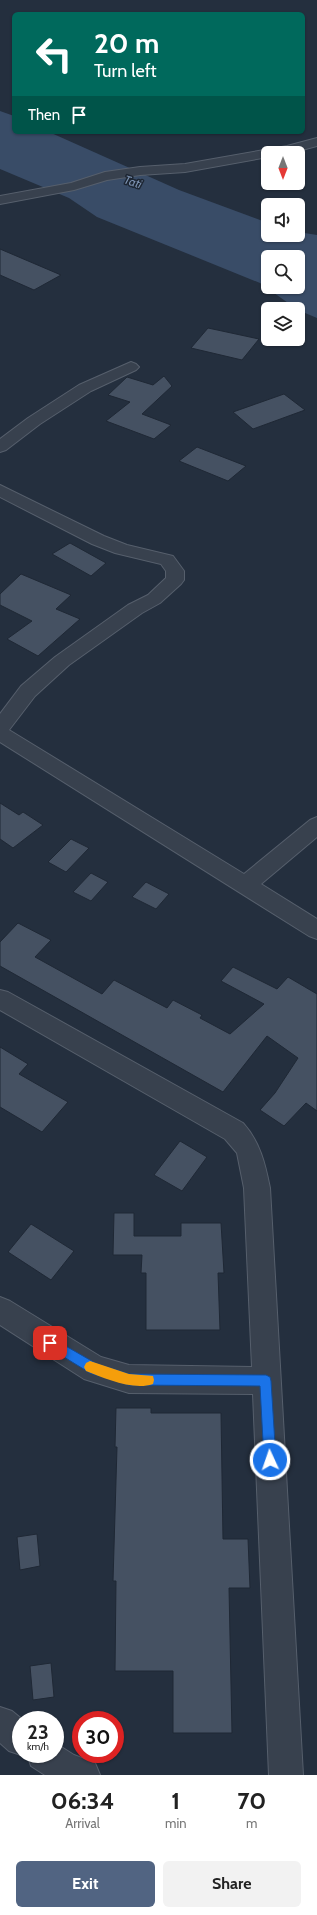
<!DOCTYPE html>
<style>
:root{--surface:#fff;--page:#f2f2f2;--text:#222;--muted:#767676;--accent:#516482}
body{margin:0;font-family:Cabin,sans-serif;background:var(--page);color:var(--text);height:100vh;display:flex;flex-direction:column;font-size:15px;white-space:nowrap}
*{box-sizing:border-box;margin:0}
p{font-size:13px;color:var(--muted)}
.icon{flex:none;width:22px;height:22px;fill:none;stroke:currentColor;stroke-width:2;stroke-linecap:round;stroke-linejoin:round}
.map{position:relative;height:1775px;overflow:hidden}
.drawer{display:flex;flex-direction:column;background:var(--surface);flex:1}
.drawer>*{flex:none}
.top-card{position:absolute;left:12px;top:12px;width:293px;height:122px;border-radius:6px;box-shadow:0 1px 3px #0004;background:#00695c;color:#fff;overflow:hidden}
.needle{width:26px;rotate:180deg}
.buttons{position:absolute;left:261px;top:146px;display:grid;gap:8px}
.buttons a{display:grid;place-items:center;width:44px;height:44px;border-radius:6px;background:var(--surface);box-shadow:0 1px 3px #0004;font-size:20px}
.speed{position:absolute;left:12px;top:1711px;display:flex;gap:8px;font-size:20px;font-weight:700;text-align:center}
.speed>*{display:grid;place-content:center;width:52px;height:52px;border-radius:50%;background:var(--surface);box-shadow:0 1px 3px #0004;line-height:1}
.speed small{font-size:10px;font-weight:400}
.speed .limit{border:6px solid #d22;background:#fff;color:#111}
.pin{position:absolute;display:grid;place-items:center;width:34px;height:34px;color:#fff;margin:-17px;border-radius:8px;box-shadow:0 2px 6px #0006}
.me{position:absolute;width:44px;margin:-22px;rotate:357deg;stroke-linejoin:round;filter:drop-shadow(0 0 3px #0008)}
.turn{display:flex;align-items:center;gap:14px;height:84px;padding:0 16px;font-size:18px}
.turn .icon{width:52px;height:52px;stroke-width:2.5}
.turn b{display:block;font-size:28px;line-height:34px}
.then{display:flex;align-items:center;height:38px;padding:0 16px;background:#0003;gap:8px;font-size:15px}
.eta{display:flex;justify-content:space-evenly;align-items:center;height:68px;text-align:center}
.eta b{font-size:24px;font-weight:700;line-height:28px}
.primary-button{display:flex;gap:8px;margin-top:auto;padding:8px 16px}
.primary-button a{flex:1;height:46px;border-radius:6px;background:var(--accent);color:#fff;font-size:16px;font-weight:700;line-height:46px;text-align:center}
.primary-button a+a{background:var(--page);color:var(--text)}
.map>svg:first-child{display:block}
</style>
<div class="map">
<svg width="317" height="1775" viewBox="0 0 317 1775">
<rect width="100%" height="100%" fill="#242f3e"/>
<!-- water -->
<path fill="#394c67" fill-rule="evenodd" d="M0 111 14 116V132H49L179 190 268 223V235H298V232L317 235V318L298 310 260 283 97 217 69 198 0 169ZM268 257H298V287H268Z"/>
<!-- building -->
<g fill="#455162" stroke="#1f2835">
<polygon points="0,249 61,275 34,290 0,275"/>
<polygon points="208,328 259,339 242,360 191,348"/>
<polygon points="164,376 172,386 142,414 171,425 154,439 106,421 130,402 108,395 127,377 153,385"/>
<polygon points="284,394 305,410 253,429 233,412"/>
<polygon points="197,447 246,466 228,481 179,461"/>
<polygon points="70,543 106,563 91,576 52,554"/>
<polygon points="21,574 71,595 56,609 80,619 38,656 7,639 32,621 0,605 0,594"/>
<polygon points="0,803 19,815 23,812 43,825 13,848 0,839"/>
<polygon points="71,839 89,848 66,872 48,862"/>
<polygon points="91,873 108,882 91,901 73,892"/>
<polygon points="146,882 169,894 156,909 132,897"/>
<polygon points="18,923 51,940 35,957 102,994 114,980 167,1008 173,1000 202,1015 200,1018 230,1034 264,1004 221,981 233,967 277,989 288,977 317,994 317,1111 306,1103 284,1126 260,1110 275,1093 298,1058 267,1036 223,1092 0,966 0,942"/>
<polygon points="0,1047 28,1064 19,1074 68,1102 42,1132 0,1107"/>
<polygon points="180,1141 207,1157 182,1191 154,1175"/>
<polygon points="114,1213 134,1213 134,1236 181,1236 181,1223 221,1223 224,1273 218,1273 220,1330 146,1330 146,1273 141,1273 142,1255 113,1255"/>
<polygon points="31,1224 74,1251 51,1280 8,1252"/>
<polygon points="116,1408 151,1408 151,1413 221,1413 223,1539 248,1539 250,1588 229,1588 232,1733 173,1733 173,1671 115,1671 116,1581 113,1581 117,1447 115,1447"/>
<polygon points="37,1534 40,1566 20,1570 17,1537"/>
<polygon points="51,1663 54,1697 33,1700 30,1666"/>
</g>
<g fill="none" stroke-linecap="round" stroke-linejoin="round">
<defs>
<g id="minor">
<polygon points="317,138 317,146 291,153 268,153 268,157 185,172 140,175 107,180 74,190 0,204 0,196 71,183 105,172 140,167 185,164 287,146"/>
<polygon points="131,362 136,364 139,367 136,370 91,391 40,424 6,450 0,452 0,439 28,418 79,385"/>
<polygon points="0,485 104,536 127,545 173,556 184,571 184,580 181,584 160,603 142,613 69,665 35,696 9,730 244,874 310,820 317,817 317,837 261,884 317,919 317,939 309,936 0,742 0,714 21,686 55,657 128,605 148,595 166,578 166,571 161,564 115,553 92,544 0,497"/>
<path d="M0 990 8 992 243 1123C260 1142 265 1163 270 1188L303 1775H269L253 1394 129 1393 84 1379 0 1325V1297L10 1301 101 1357 129 1365 252 1367 244 1188 237 1153 225 1139 0 1010Z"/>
<polygon points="0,1707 12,1711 23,1720 21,1720 21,1754 24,1754 21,1755 9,1751 0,1743"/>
<polygon points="55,1743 74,1755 95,1763 100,1775 45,1775 31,1766 27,1754 55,1754"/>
</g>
</defs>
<!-- minor casing -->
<use href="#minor" stroke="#565f6c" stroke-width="2"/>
<!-- minor -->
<use href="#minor" fill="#38414e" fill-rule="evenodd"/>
</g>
<!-- route -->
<polygon fill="#1a73e8" stroke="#114b97" points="50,1337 97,1364 129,1374 266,1375 270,1377 271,1381 276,1460 274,1464 270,1466 265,1464 264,1460 260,1386 129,1385 90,1373 46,1346 44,1343 46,1339"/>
<!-- slow -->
<path fill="#f59e0b" d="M90 1361 129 1374 153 1376 154 1380 153 1384C133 1391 104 1378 86 1371L84 1367 86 1363Z"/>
<g text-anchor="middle" stroke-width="3" stroke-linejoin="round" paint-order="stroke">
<!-- far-water labels -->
<g font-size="12" font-style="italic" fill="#7c92b1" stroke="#1d2633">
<text transform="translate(133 182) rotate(18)" y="4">Tati</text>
</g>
</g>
</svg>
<div class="buttons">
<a><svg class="needle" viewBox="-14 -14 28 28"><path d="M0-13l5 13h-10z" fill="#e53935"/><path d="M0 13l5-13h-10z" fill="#767676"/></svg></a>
<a><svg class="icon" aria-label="sound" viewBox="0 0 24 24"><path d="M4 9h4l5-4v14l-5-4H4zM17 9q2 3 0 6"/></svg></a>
<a><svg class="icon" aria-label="search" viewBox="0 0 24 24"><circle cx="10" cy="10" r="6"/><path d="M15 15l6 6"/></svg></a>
<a><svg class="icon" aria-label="layers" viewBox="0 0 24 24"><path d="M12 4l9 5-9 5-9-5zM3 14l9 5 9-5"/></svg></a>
</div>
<div class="speed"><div>23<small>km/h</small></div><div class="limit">30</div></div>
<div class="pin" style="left:50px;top:1343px;background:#d93025"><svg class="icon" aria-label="arrive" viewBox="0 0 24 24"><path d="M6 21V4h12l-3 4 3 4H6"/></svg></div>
<svg class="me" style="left:270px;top:1460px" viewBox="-20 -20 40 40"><circle r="17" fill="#1a73e8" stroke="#fff" stroke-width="3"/><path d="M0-11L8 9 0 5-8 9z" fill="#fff"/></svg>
<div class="top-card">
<div class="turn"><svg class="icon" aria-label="left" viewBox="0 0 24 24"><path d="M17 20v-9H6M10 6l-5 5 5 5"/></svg><div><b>20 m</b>Turn left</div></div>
<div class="then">Then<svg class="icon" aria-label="arrive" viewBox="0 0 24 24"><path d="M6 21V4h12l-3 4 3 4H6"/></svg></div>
</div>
</div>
<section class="drawer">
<div class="eta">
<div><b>06:34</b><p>Arrival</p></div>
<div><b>1</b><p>min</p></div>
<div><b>70</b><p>m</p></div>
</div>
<div class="primary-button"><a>Exit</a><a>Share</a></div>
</section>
